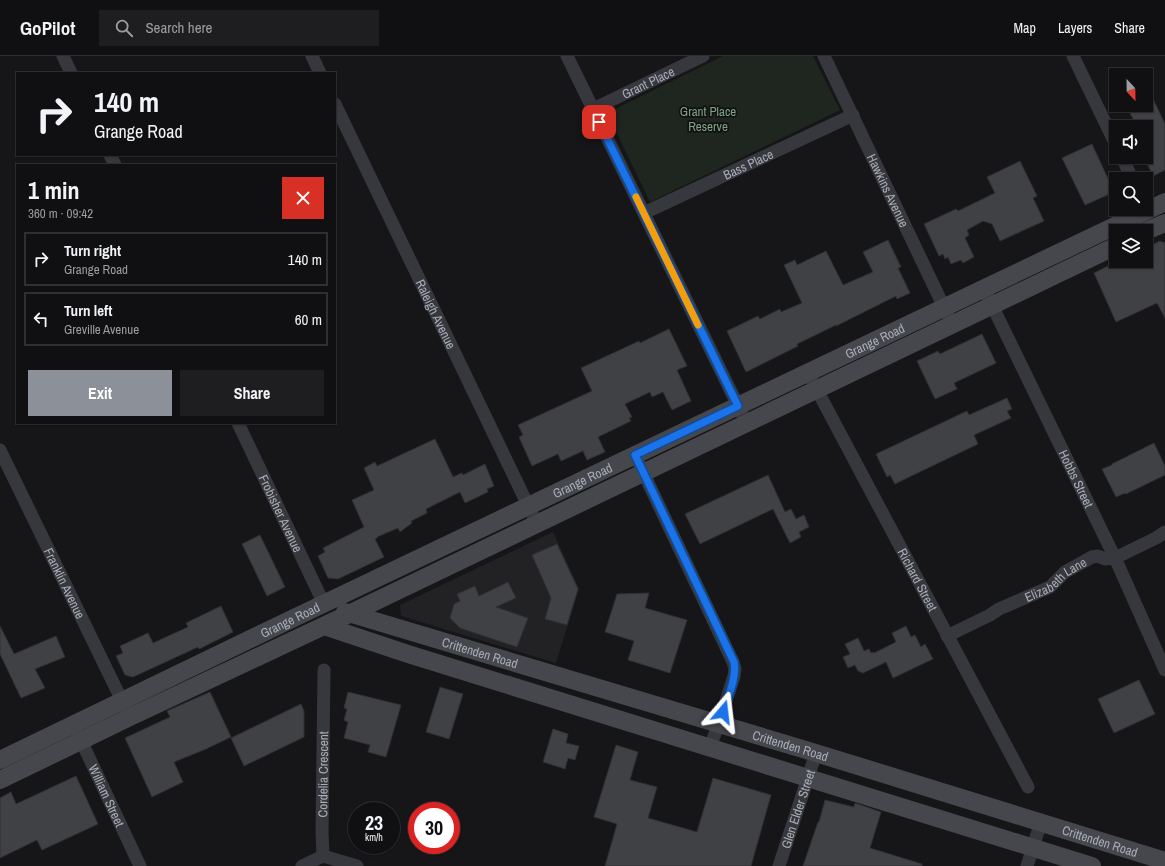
<!DOCTYPE html>
<meta charset="utf-8">
<style>
:root{--surface:#101012;--page:#1e1e20;--text:#f1f3f6;--muted:#9c9d9f;--line:#303032;--accent:#8c9099}
body{margin:0;font-family:"Archivo Narrow",sans-serif;background:var(--page);color:var(--text);height:100vh;display:flex;flex-direction:column;font-size:15px;white-space:nowrap}
*{box-sizing:border-box;margin:0}
p{font-size:13px;color:var(--muted)}
.icon{flex:none;width:22px;height:22px;fill:none;stroke:currentColor;stroke-width:2;stroke-linecap:round;stroke-linejoin:round}
.map{position:relative;flex:1;overflow:hidden}
.details{position:absolute;left:16px;top:108px;width:320px;height:260px;display:flex;flex-direction:column;background:var(--surface);border-radius:0px;box-shadow:0 1px 3px #0004,0 0 0 1px var(--line)}
.details>*{flex:none}
.banner{position:absolute;left:16px;top:16px;width:320px;height:84px;border-radius:0px;box-shadow:0 1px 3px #0004,0 0 0 1px var(--line);background:#101012;color:var(--text);overflow:hidden}
.needle{width:26px;rotate:158deg}
.fabs{position:absolute;left:1109px;top:12px;display:grid;gap:8px}
.fabs a{display:grid;place-items:center;width:44px;height:44px;border-radius:0px;background:var(--surface);box-shadow:0 1px 3px #0004,0 0 0 1px var(--line);font-size:20px}
.speed{position:absolute;left:348px;top:746px;display:flex;gap:8px;font-size:20px;font-weight:700;text-align:center}
.speed>*{display:grid;place-content:center;width:52px;height:52px;border-radius:50%;background:var(--surface);box-shadow:0 1px 3px #0004,0 0 0 1px var(--line);line-height:1}
.speed small{font-size:10px;font-weight:400}
.speed .limit{border:6px solid #d22;background:#fff;color:#111}
.pin{position:absolute;display:grid;place-items:center;width:34px;height:34px;color:#fff;margin:-17px;border-radius:8px;box-shadow:0 2px 6px #0006}
.me{position:absolute;width:44px;margin:-22px;rotate:17deg;stroke-linejoin:round;filter:drop-shadow(0 0 3px #0008)}
.turn{display:flex;align-items:center;gap:14px;height:84px;padding:0 12px;font-size:18px}
.turn .icon{width:52px;height:52px;stroke-width:2.5}
.turn b{display:block;font-size:28px;line-height:34px}
.round{display:grid;place-items:center;flex:none;width:42px;height:42px;border-radius:0px;background:var(--page)}
.headline{display:flex;align-items:center;justify-content:space-between;height:68px;padding:0 12px}
h1{font-size:24px;font-weight:700;line-height:30px}
.primary-button{display:flex;gap:8px;margin-top:auto;padding:8px 12px}
.primary-button a{flex:1;height:46px;border-radius:0px;background:var(--accent);color:#fff;font-size:16px;font-weight:700;line-height:46px;text-align:center}
.primary-button a+a{background:var(--page);color:var(--text)}
ul{padding:0;list-style:none}
li{display:flex;align-items:center;gap:12px;height:54px;margin:0 8px 6px;padding:0 4px;border:2px solid var(--line);border-radius:0px}
li div{flex:1}
li b{display:block;font-size:15px}
li em{font-style:normal}
header{display:flex;align-items:center;gap:24px;box-sizing:border-box;height:56px;padding:0 20px;background:var(--surface);border-bottom:1px solid var(--line)}
header strong{font-size:19px}
nav{display:flex;gap:22px;margin-inline-start:auto;font-size:14px}
.search{width:280px;height:36px;background:var(--page);display:flex;align-items:center;gap:10px;box-sizing:border-box;padding:0 14px;border-radius:0px;color:var(--muted);font-size:15px}
.map>svg:first-child{display:block}
</style>
<header>
<strong>GoPilot</strong>
<div class="search"><svg class="icon" aria-label="search" viewBox="0 0 24 24"><circle cx="10" cy="10" r="6"/><path d="M15 15l6 6"/></svg>Search here</div>
<nav><a>Map</a><a>Layers</a><a>Share</a></nav>
</header>
<div class="map">
<svg width="1165" height="810" viewBox="0 0 1165 810">
<rect width="100%" height="100%" fill="#161618"/>
<!-- built -->
<polygon fill="#222225" points="553,476 579,533 556,607 401,560 400,549"/>
<!-- green -->
<polygon fill="#1e261f" points="723,0 813,0 840,54 650,146 607,57"/>
<!-- building -->
<g fill="#404145" stroke="#303034">
<polygon points="1146,28 1165,68 1165,114 1153,120 1146,105 1146,71 1137,71 1126,49 1146,49"/>
<polygon points="1092,88 1114,136 1085,149 1062,102"/>
<polygon points="1020,105 1037,140 1033,142 1044,165 1000,185 992,168 983,165 967,174 969,179 965,182 974,201 963,207 961,204 951,208 948,201 945,203 943,198 939,200 924,168 956,153 958,155 995,137 987,121"/>
<polygon points="888,184 901,211 898,212 910,237 897,243 896,240 836,270 836,269 797,288 798,290 746,316 727,275 758,260 760,263 780,253 781,256 802,247 784,209 795,204 797,209 826,195 843,229 873,216 863,196"/>
<polygon points="1160,185 1165,187 1165,262 1157,247 1116,266 1094,217 1118,205 1146,205 1146,192"/>
<polygon points="669,273 687,310 677,314 691,345 672,354 663,336 652,341 650,336 625,348 632,361 629,362 631,365 598,381 605,396 587,404 583,395 561,405 558,398 532,410 519,381 523,379 518,369 592,335 581,312 639,285 640,287"/>
<polygon points="982,278 996,307 954,327 957,333 935,343 917,305 938,295 940,298"/>
<polygon points="1007,342 1012,353 1007,355 1011,362 974,379 978,388 907,422 895,428 890,419 887,421 876,398 967,355 969,359"/>
<polygon points="435,383 453,421 462,417 463,419 485,408 494,430 487,433 488,436 465,447 460,436 426,453 427,457 411,465 412,467 400,476 398,472 377,481 377,482 375,483 384,501 338,523 328,522 318,500 325,496 323,492 364,471 352,444 374,434 364,412 375,406 377,410"/>
<polygon points="1154,387 1165,410 1165,419 1126,438 1125,437 1116,441 1102,413 1112,409 1112,408"/>
<polygon points="768,419 785,456 791,453 796,463 804,459 809,471 799,476 801,481 790,487 773,453 700,488 685,458"/>
<polygon points="260,479 285,531 267,540 242,488"/>
<polygon points="557,488 578,533 567,569 545,563 551,542 532,499"/>
<polygon points="508,526 516,542 496,551 528,562 517,591 460,572 450,562 454,548 460,545 457,538 475,530 479,540"/>
<polygon points="649,537 645,552 687,564 670,617 628,604 634,585 605,576 617,538"/>
<polygon points="221,550 233,576 199,593 198,591 133,621 125,619 116,600 123,597 120,590 148,577 153,587 188,571 186,567"/>
<polygon points="0,570 14,598 56,580 65,601 35,613 45,632 21,642 0,598"/>
<polygon points="906,570 911,581 915,579 921,591 925,588 933,603 893,622 886,606 863,617 858,615 855,609 848,612 843,601 850,598 845,588 858,582 864,595 869,593 871,597 873,596 874,597 896,586 892,577"/>
<polygon points="1139,624 1155,658 1114,677 1098,643"/>
<polygon points="440,631 463,638 449,683 426,676"/>
<polygon points="210,636 231,681 206,693 174,706 183,726 152,741 125,682 170,661 167,655"/>
<polygon points="348,636 401,649 386,701 368,696 370,689 344,682 348,666 344,664 347,653 344,652"/>
<polygon points="301,648 304,655 304,681 244,710 231,682"/>
<polygon points="553,673 568,678 566,687 579,690 575,704 568,702 565,713 543,706"/>
<polygon points="616,689 638,696 630,724 657,731 648,762 697,776 713,722 771,739 751,810 605,810 617,768 594,761"/>
<polygon points="76,720 98,768 42,794 37,784 0,802 0,742 11,736 16,748"/>
<polygon points="825,744 854,751 855,747 881,756 870,792 922,808 922,810 803,810 818,766 819,766"/>
</g>
<g fill="none" stroke-linecap="round" stroke-linejoin="round">
<!-- minor -->
<g stroke="#37383d" stroke-width="13">
<polyline points="63,0 71,17"/>
<polyline points="312,0 320,17"/>
<polyline points="567,0 742,358"/>
<path id="s1" d="M824 0 952 268"/>
<polyline points="1073,0 1116,89"/>
<path id="s2" d="M335 48 537 468"/>
<path id="s3" d="M593 53 703 0"/>
<polyline points="110,99 115,109"/>
<polyline points="1122,101 1132,123"/>
<path id="s4" d="M644 157 853 59"/>
<path id="s5" d="M988 241 1115 502 1165 614"/>
<path id="s6" d="M808 317 1028 731"/>
<path id="s7" d="M238 367 324 548"/>
<path id="s8" d="M0 394 126 653"/>
<polyline points="635,399 733,606 735,613 734,620 719,667 710,691"/>
<path id="s9" d="M947 580 990 559 999 553 1050 531 1065 516 1092 501 1098 500 1105 503 1115 502 1156 482 1165 476"/>
<path id="s10" d="M78 678 140 810"/>
<polyline points="323,800 357,810"/>
<path id="s11" d="M302 810 323 800 322 775 324 614"/>
<path id="s12" d="M779 810 816 697"/>
<polyline points="1027,810 1041,766"/>
</g>
<!-- secondary -->
<g stroke="#45474d" stroke-width="18">
<polyline points="1146,175 1165,167"/>
<path id="s13" d="M345 556 816 697 1165 805"/>
<polyline points="324,570 408,598 1092,810"/>
<path id="s14" d="M0 704 298 560 1165 146"/>
<polyline points="0,724 130,661 349,558 1116,190"/>
</g>
</g>
<g fill="none" stroke-linecap="round" stroke-linejoin="round">
<defs>
<path id="route" d="M599 66 738 350 635 399 734 606C737 622 728 640 723 656"/>
</defs>
<!-- route casing -->
<use href="#route" stroke="#114b97" stroke-width="10"/>
<!-- route -->
<use href="#route" stroke="#1a73e8" stroke-width="7"/>
<!-- slow -->
<polyline stroke="#f59e0b" stroke-width="7" points="636,141 698,269"/>
</g>
<g text-anchor="middle" stroke-width="3.5" stroke-linejoin="round" paint-order="stroke">
<!-- street labels -->
<g font-size="13" fill="#a8adb8" stroke="#111113">
<text dy="5" stroke="none"><textPath href="#s3" startOffset="61">Grant Place</textPath></text>
<text dy="5" stroke="none"><textPath href="#s4" startOffset="115">Bass Place</textPath></text>
<text dy="5" stroke="none"><textPath href="#s1" startOffset="149">Hawkins Avenue</textPath></text>
<text dy="5" stroke="none"><textPath href="#s2" startOffset="233">Raleigh Avenue</textPath></text>
<text dy="5" stroke="none"><textPath href="#s14" startOffset="970">Grange Road</textPath></text>
<text dy="5" stroke="none"><textPath href="#s5" startOffset="202">Hobbs Street</textPath></text>
<text dy="5" stroke="none"><textPath href="#s14" startOffset="646">Grange Road</textPath></text>
<text dy="5" stroke="none"><textPath href="#s7" startOffset="100">Frobisher Avenue</textPath></text>
<text dy="5" stroke="none"><textPath href="#s9" startOffset="123">Elizabeth Lane</textPath></text>
<text dy="5" stroke="none"><textPath href="#s6" startOffset="234">Richard Street</textPath></text>
<text dy="5" stroke="none"><textPath href="#s8" startOffset="148">Franklin Avenue</textPath></text>
<text dy="5" stroke="none"><textPath href="#s14" startOffset="322">Grange Road</textPath></text>
<text dy="5" stroke="none"><textPath href="#s13" startOffset="141">Crittenden Road</textPath></text>
<text dy="5" stroke="none"><textPath href="#s13" startOffset="465">Crittenden Road</textPath></text>
<text dy="5" stroke="none"><textPath href="#s11" startOffset="105">Cordelia Crescent</textPath></text>
<text dy="5" stroke="none"><textPath href="#s10" startOffset="68">William Street</textPath></text>
<text dy="5" stroke="none"><textPath href="#s12" startOffset="60">Glen Elder Street</textPath></text>
<text dy="5" stroke="none"><textPath href="#s13" startOffset="789">Crittenden Road</textPath></text>
</g>
<!-- park labels -->
<g font-size="13" fill="#7fa381" stroke="#111113">
<text x="708" y="60">Grant Place<tspan x="708" dy="15">Reserve</tspan></text>
</g>
</g>
</svg>
<div class="fabs">
<a><svg class="needle" viewBox="-14 -14 28 28"><path d="M0-13l5 13h-10z" fill="#e53935"/><path d="M0 13l5-13h-10z" fill="#9c9d9f"/></svg></a>
<a><svg class="icon" aria-label="sound" viewBox="0 0 24 24"><path d="M4 9h4l5-4v14l-5-4H4zM17 9q2 3 0 6"/></svg></a>
<a><svg class="icon" aria-label="search" viewBox="0 0 24 24"><circle cx="10" cy="10" r="6"/><path d="M15 15l6 6"/></svg></a>
<a><svg class="icon" aria-label="layers" viewBox="0 0 24 24"><path d="M12 4l9 5-9 5-9-5zM3 14l9 5 9-5"/></svg></a>
</div>
<div class="speed"><div>23<small>km/h</small></div><div class="limit">30</div></div>
<div class="pin" style="left:599px;top:66px;background:#d93025"><svg class="icon" aria-label="arrive" viewBox="0 0 24 24"><path d="M6 21V4h12l-3 4 3 4H6"/></svg></div>
<svg class="me" style="left:723px;top:656px" viewBox="-20 -20 40 40"><path d="M0-17L14 15 0 8-14 15z" fill="#1a73e8" stroke="#fff" stroke-width="4"/></svg>
<div class="banner">
<div class="turn"><svg class="icon" aria-label="right" viewBox="0 0 24 24"><path d="M7 20v-9h11M14 6l5 5-5 5"/></svg><div><b>140 m</b>Grange Road</div></div>
</div>
<section class="details">
<div class="headline"><div><h1>1 min</h1><p>360 m · 09:42</p></div><a class="round" style="background:#d93025;color:#fff"><svg class="icon" aria-label="close" viewBox="0 0 24 24"><path d="M6 6l12 12M18 6L6 18"/></svg></a></div>
<ul>
<li><svg class="icon" aria-label="right" viewBox="0 0 24 24"><path d="M7 20v-9h11M14 6l5 5-5 5"/></svg><div><b>Turn right</b><p>Grange Road</p></div><em>140 m</em></li>
<li><svg class="icon" aria-label="left" viewBox="0 0 24 24"><path d="M17 20v-9H6M10 6l-5 5 5 5"/></svg><div><b>Turn left</b><p>Greville Avenue</p></div><em>60 m</em></li>
</ul>
<div class="primary-button"><a>Exit</a><a>Share</a></div>
</section>
</div>
